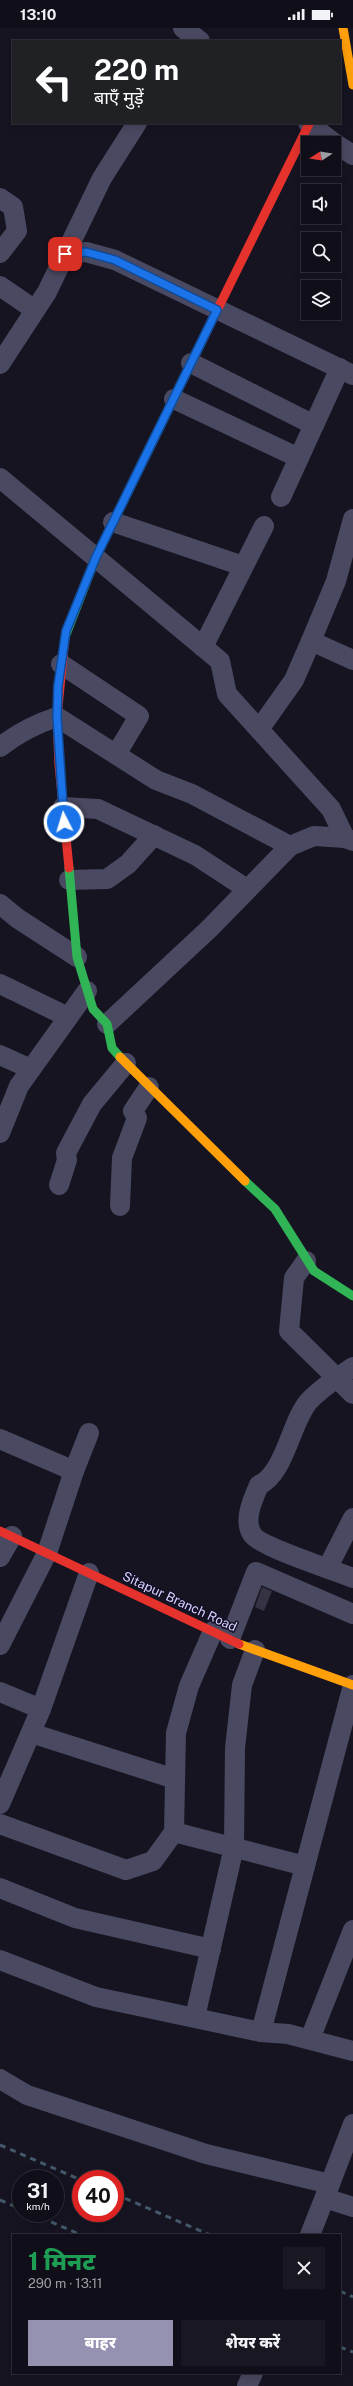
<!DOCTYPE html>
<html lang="hi">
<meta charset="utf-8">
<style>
:root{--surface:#100f19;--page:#191822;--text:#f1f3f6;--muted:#9c9ca2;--line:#302f38;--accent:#9591b1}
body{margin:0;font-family:"Public Sans","Noto Sans Devanagari",sans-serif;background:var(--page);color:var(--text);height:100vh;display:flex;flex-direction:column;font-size:15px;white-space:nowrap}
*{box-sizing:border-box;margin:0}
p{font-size:13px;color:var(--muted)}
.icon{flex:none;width:22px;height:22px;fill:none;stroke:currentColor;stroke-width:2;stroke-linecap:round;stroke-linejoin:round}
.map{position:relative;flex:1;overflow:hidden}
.drawer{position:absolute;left:12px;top:2206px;width:329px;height:140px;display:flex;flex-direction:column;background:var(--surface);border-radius:0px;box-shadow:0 2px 10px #0003,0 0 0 1px var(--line)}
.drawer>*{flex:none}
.top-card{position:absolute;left:12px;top:12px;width:329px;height:84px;border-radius:0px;box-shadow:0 2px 10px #0003,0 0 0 1px var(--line);background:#202124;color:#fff;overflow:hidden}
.needle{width:26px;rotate:258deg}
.fabs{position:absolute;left:301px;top:108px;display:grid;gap:8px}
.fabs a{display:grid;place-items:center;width:40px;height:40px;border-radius:0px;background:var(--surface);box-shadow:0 2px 10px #0003,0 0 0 1px var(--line);font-size:20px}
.speed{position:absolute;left:12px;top:2142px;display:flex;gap:8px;font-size:20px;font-weight:700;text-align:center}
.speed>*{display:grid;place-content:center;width:52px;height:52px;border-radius:50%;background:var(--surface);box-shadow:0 2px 10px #0003,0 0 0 1px var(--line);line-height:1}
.speed small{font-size:10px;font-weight:400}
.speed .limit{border:6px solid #d22;background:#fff;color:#111}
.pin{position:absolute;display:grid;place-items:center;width:34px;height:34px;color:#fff;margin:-17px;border-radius:8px;box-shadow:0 2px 6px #0006}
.me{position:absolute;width:44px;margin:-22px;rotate:355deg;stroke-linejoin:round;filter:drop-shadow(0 0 3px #0008)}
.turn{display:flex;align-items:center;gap:14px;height:84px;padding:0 16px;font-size:18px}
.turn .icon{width:52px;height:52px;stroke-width:2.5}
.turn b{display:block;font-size:28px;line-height:34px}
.round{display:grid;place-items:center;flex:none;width:42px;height:42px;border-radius:0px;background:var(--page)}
.head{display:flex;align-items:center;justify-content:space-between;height:68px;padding:0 16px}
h1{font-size:24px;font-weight:800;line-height:30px;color:#1e9e55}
.cta{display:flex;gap:8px;margin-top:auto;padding:8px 16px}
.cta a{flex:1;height:46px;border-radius:0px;background:var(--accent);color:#fff;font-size:16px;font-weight:800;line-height:46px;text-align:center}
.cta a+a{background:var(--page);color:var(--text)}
.status{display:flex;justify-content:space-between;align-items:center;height:28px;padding:0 20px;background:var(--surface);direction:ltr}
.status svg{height:11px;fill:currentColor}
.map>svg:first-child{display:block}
</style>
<div class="status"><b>13:10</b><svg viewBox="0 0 49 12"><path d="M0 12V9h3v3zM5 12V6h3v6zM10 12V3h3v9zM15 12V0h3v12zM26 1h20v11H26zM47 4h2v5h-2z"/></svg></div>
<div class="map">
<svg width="353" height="2358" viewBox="0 0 353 2358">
<rect width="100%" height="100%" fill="#161421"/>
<!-- building -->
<polygon fill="#343243" points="262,1559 272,1563 264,1583 255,1579"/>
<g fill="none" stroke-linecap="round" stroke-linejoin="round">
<!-- street -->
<g stroke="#4a4962" stroke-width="20">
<polyline points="183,0 200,13"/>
<polyline points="308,95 334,115"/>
<polyline points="334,115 353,127"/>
<polyline points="0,170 13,179 17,203 0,225"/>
<polyline points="65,226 86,224 115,232 353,347"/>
<polyline points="0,258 35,282"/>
<polyline points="191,335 314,397"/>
<polyline points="0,336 47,264 102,150 137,95"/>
<polyline points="174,371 299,430"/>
<polyline points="0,450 220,633 227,666 331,781 345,810"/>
<polyline points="281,469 340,340"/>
<polyline points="113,494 243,538"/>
<polyline points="311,613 353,632"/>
<polyline points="203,619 264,498"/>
<polyline points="61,636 139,688 117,725"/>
<polyline points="260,700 294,652 311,613 336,553 353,491"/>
<path d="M0 719C18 705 35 696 57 689L156 752 192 766 290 818"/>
<polyline points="63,779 98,781 195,827 247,861"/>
<polyline points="69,852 107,851 128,836 154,807"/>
<polyline points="0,876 17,890 77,929"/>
<polyline points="0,956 68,989"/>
<polyline points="107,996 209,901 290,818 314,808 345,810 353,813"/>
<polyline points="0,1027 31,1041"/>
<polyline points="0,1105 19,1058 87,963"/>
<polyline points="59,1157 67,1132 66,1125 92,1076 126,1035"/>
<polyline points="120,1178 122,1130 137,1090 133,1083 149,1059"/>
<polyline points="306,1233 294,1250 289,1303 353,1366"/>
<path d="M353 1339C338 1349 321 1360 309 1373 291 1393 285 1446 259 1457 253 1471 243 1492 252 1506 258 1518 336 1543 353 1550"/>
<polyline points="0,1411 74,1443 47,1525 0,1617"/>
<polyline points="74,1443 89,1405"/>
<polyline points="0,1529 12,1508"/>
<polyline points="328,1539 353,1490"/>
<polyline points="230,1611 256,1544 353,1586"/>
<polyline points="0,1664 41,1681"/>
<polyline points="31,1705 175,1751"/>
<polyline points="0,1776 41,1681 89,1545"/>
<polyline points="0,1796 126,1842 153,1833 174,1804 305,1838"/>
<polyline points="174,1804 176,1705 189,1658 213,1603"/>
<polyline points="0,1860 75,1890 211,1921"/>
<polyline points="0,1932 96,1969 261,2004 288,2006 353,2023"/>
<polyline points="195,1989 234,1819 235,1720 242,1657 255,1622"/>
<polyline points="261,2004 353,1657"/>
<polyline points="310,2011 353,1902"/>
<polyline points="0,2051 27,2067 206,2126 330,2156 310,2207"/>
<polyline points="330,2156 353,2096"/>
<polyline points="325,2170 353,2179"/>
<polyline points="247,2358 253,2345"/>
</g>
<!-- fast -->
<g stroke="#30b455" stroke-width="9">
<polyline points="65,609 96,529 202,313"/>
<polyline points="69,840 77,929 93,981 107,996 112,1020 120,1029"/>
<polyline points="245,1153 275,1181 314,1243 353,1268"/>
</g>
<!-- slow -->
<g stroke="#ff9f0a" stroke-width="9">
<polyline points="343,0 353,57"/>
<polyline points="120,1029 245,1153"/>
<polyline points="239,1616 353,1657"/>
</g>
<!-- jam -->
<g stroke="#e5322d" stroke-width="9">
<polyline points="202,313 309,96"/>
<polyline points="65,609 57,689 59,737 69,840"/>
<polyline points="0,1503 239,1616"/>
</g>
<!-- rail -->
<g stroke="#43596b" stroke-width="3" stroke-dasharray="6 5" stroke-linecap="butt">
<polyline points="0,2117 81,2152"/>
<polyline points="115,2166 210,2207"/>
<polyline points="0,2172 21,2181"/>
<polyline points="31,2185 81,2207"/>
<polyline points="340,2263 353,2269"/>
<polyline points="340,2319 353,2324"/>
</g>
</g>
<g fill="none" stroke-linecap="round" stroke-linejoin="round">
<defs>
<polyline id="route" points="64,794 57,689 58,658 66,603 96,529 217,282 115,232 86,224 65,226"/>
</defs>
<!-- route casing -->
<use href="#route" stroke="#114b97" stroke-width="10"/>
<!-- route -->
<use href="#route" stroke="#1a73e8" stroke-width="7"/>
</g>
<g text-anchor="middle" stroke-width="3" stroke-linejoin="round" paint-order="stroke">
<!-- street labels -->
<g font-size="13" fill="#d9d4ff" stroke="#130f26">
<text transform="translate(180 1573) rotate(25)" y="5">Sitapur Branch Road</text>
</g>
</g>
</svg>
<div class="fabs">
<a><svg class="needle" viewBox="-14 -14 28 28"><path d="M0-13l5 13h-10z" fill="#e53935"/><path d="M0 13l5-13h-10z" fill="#9c9ca2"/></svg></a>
<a><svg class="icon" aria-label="sound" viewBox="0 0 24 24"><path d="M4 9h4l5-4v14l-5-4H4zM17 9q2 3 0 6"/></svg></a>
<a><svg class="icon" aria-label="search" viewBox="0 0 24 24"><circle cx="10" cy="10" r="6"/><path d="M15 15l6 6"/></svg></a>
<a><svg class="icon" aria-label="layers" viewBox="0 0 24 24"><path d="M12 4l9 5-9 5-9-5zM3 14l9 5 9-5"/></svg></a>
</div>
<div class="speed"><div>31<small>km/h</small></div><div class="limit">40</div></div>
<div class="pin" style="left:65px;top:226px;background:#d93025"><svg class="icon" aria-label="arrive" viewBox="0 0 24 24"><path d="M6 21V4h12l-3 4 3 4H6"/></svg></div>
<svg class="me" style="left:64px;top:794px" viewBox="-20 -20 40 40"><circle r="17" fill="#1a73e8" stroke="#fff" stroke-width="3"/><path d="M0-11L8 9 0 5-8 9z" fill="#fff"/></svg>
<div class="top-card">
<div class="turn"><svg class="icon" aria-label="left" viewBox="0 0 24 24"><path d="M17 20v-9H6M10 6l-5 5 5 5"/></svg><div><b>220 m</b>बाएँ मुड़ें</div></div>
</div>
<section class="drawer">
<div class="head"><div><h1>1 मिनट</h1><p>290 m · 13:11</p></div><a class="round"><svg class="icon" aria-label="close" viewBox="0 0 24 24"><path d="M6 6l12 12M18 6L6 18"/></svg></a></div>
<div class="cta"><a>बाहर</a><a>शेयर करें</a></div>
</section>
</div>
